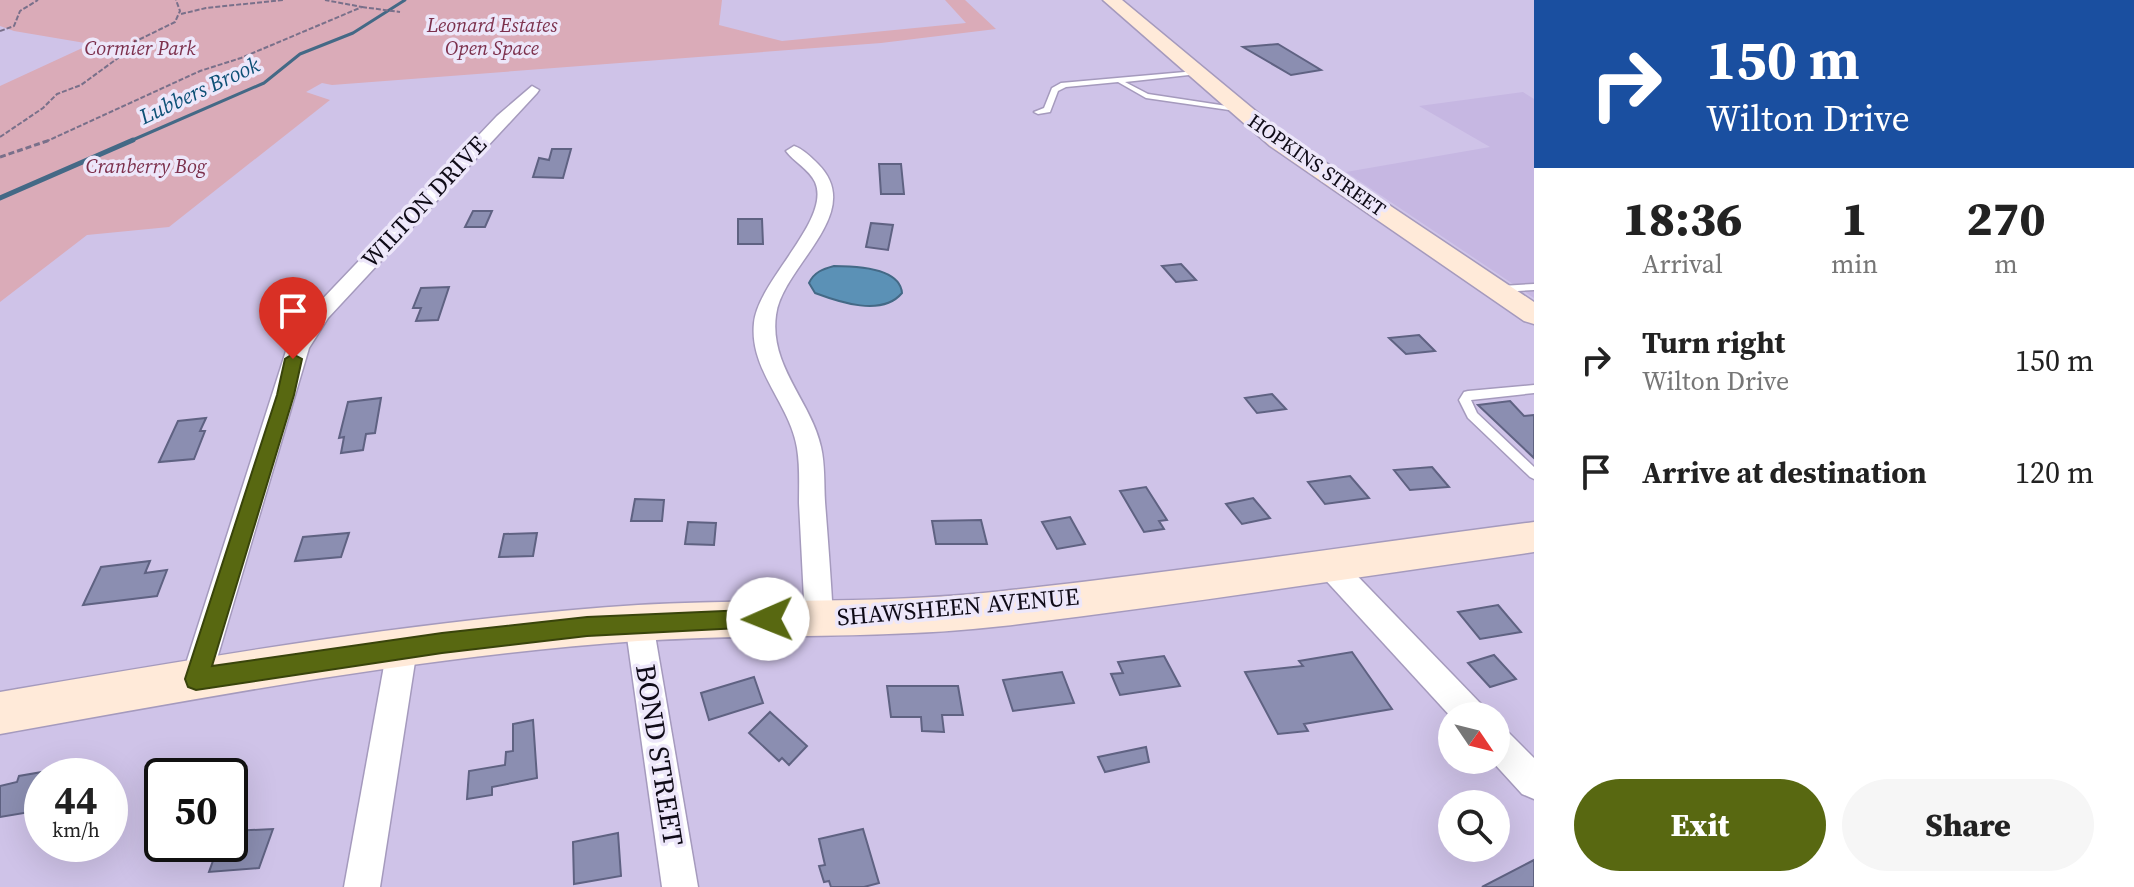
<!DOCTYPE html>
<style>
:root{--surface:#fff;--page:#f6f6f6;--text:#222;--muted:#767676;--accent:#586811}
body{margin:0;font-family:"Source Serif 4",serif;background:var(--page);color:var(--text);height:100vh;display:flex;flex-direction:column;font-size:30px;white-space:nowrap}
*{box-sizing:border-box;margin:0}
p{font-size:26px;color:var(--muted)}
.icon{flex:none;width:44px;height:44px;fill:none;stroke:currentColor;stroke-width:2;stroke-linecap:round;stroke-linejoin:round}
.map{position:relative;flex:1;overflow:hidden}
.details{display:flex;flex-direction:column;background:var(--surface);width:600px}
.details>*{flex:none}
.banner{background:#1a4fa0;color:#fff;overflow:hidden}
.needle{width:52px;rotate:125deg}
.controls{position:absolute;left:1438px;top:702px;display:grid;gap:16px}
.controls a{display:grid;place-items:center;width:72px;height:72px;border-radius:50%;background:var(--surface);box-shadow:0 8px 32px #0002;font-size:40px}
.speed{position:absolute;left:24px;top:758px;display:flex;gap:16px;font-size:40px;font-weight:700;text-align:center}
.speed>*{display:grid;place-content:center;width:104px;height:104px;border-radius:50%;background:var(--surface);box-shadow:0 8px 32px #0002;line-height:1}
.speed small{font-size:20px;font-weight:400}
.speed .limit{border:4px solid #111;border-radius:12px;background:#fff;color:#111}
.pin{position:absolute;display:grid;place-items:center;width:68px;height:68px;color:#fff;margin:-82px -34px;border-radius:50% 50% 50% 0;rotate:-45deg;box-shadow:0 0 8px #0007}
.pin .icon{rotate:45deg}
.me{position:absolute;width:88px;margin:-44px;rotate:269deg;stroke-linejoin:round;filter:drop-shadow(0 0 6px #0008)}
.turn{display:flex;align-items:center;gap:28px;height:168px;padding:0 40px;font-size:36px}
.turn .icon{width:104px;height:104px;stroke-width:2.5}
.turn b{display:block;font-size:56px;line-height:68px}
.eta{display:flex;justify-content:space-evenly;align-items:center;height:136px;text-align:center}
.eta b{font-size:48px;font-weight:800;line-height:56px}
.action{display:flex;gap:16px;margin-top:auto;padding:16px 40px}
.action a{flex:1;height:92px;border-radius:48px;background:var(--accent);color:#fff;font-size:32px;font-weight:800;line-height:92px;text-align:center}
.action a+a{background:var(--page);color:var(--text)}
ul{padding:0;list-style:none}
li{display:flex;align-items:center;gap:24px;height:112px;padding:0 40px}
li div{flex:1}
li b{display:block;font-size:30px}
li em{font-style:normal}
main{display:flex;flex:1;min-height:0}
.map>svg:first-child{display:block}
</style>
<main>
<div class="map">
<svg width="1534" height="887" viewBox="0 0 1534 887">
<rect width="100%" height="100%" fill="#cfc3e8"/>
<!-- built -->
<polygon fill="#c6b7e2" points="1523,92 1534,99 1534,298 1346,172 1490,147 1419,106"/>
<!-- green -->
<polygon fill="#daabb8" points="0,0 722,0 719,25 782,41 966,23 945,0 965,0 996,29 881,43 332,85 322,83 306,92 330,100 169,227 87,235 0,302 0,86 91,44 14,31 0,26"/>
<!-- water -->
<path fill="#5b91b6" stroke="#446986" stroke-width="2" d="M834 266C854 266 900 267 902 293 882 317 839 302 815 293L809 283C814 272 823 269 834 266Z"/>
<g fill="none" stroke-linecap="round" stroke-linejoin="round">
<!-- stream-far1 -->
<polyline stroke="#446986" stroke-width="3" points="128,142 264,83 300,54 353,33 405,0"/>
<!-- stream -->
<polyline stroke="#446986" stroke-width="5" points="0,198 133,140"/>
</g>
<!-- building -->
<g fill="#8b8eb1" stroke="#5f6282" stroke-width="2">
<polygon points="1278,44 1321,70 1291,75 1243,47"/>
<polygon points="552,149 571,149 563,178 533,177 539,158 549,160"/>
<polygon points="879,164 901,164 904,194 881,194"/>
<polygon points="473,211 492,211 485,227 465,227"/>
<polygon points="738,219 762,219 763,244 738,244"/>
<polygon points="871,223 893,225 888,250 866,247"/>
<polygon points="1181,264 1196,280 1176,282 1162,266"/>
<polygon points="449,287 438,320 416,321 421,308 413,308 421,288"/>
<polygon points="1419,335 1435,351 1406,354 1389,338"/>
<polygon points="1272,394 1286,409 1257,413 1245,398"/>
<polygon points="381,398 375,433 366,434 363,450 341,453 344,437 339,438 348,402"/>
<polygon points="1510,401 1524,416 1534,415 1534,458 1478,405"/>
<polygon points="206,418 200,431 205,431 194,459 159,462 178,421"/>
<polygon points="1432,467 1449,487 1410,490 1394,470"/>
<polygon points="1350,476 1369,498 1325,504 1308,482"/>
<polygon points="1146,487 1167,520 1159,521 1164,529 1144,532 1120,491"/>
<polygon points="1253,498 1270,518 1242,524 1226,504"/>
<polygon points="635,499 664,500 662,521 631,521"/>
<polygon points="1070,517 1085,544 1057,549 1042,522"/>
<polygon points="981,520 987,544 936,544 932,521"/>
<polygon points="688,522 716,523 714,545 685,544"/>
<polygon points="349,533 341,557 295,561 303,537"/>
<polygon points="537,533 533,556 499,557 504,534"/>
<polygon points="150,561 145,573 167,570 157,596 83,605 101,567"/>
<polygon points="1498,605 1521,632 1480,639 1458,612"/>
<polygon points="1352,652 1392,709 1304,724 1308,731 1278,734 1245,672 1303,666 1299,661"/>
<polygon points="1494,655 1516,679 1490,687 1468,663"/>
<polygon points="1164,656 1180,686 1120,695 1111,674 1123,673 1118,662"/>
<polygon points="1062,672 1074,703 1013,711 1003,680"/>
<polygon points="754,677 763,703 709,720 701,693"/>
<polygon points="887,686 958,686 963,715 942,715 944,732 922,731 921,717 891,717"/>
<polygon points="770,712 807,746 789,765 782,758 779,761 749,733"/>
<polygon points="533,720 537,778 492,787 492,795 467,799 469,771 505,765 506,752 513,751 513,724"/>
<polygon points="1146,747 1149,762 1105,772 1098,757"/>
<polygon points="42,772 42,810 0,817 0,786 17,782 19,776"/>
<polygon points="273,829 259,868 209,872 219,844 230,844 230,831"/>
<polygon points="863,829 879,883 864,887 831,887 829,881 824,882 819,866 825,865 819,839"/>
<polygon points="618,833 621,876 574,884 573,842"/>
<polygon points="1534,860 1534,887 1482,887"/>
</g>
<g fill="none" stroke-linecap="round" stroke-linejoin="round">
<defs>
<g id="lane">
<polygon points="1196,71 1198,72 1198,74 1125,82 1148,94 1240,108 1243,108 1243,112 1146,98 1118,82 1066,87 1058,91 1050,112 1038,114 1034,112 1044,108 1052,88 1061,83"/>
<polygon points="1534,284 1534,290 1501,292 1496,289 1501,286"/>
<polygon points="1534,385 1534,393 1471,400 1477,413 1534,467 1534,479 1530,477 1468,418 1459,400 1464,392 1468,391"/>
</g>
<g id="street">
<polygon points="532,86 539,90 537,93 328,318 309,348 211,679 207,689 196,693 185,689 181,679 287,348 313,309 497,116"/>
<path d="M794 146C803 149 811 157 818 164 867 213 782 266 776 315 769 366 811 401 821 447 825 464 824 484 825 502 828 541 831 579 833 618L829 627 819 631 809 627 805 618C803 580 801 541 799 503 799 485 800 466 797 448 790 404 749 370 754 323 758 280 832 220 815 182 809 169 794 162 786 151Z"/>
<polygon points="1330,555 1340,558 1482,705 1487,716 1452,718 1320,574 1316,566 1320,558"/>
<polygon points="639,610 649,614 653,623 698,887 662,887 625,623 629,614"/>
<polygon points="402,636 412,640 417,649 380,887 344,887 387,649 392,640"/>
<polygon points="1496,726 1507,731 1534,758 1534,799 1522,794 1491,760 1496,760"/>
</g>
<g id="secondary">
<polygon points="1103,0 1122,0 1286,136 1534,302 1534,324 1524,321 1270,146"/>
<path d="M1534 522V552C1357 577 1180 605 1003 626 882 640 759 633 638 641 424 656 211 696 0 734V692C211 656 424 619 638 605 760 598 882 605 1003 591 1180 572 1357 545 1534 522Z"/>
</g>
</defs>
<!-- lane casing -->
<use href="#lane" stroke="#a59abd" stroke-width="3"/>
<!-- street casing -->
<use href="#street" stroke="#a59abd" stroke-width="3"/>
<!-- secondary casing -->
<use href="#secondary" stroke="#a59abd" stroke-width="3"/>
<!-- path-far1 -->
<g stroke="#79708a" stroke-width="2" stroke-dasharray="5 2" stroke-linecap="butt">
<polyline points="362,7 400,12"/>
<polyline points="181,14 206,8 283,0"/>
<polyline points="0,31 14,26 20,11 38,0"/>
<polyline points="0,137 43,108 57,94 81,85 118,58 118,50 175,22 180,11 176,0"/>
<polyline points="45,142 200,71 241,58 362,7 325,0"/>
</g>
<!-- path -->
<polyline stroke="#79708a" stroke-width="3" stroke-dasharray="6 3" stroke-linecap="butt" points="0,157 50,140"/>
<!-- lane -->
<use href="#lane" fill="#fff" fill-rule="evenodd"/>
<!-- street -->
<use href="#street" fill="#fff" fill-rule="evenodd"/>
<!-- secondary -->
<use href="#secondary" fill="#ffead9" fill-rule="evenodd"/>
</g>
<!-- route -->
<polygon fill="#586811" stroke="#39440b" stroke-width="2" points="293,354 302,359 294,395 212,666 442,633 587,617 768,609 776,612 779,619 776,626 587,636 442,653 196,690 188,687 185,679 277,395 285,359"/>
<g text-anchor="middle" stroke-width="7" stroke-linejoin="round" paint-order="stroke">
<!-- far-park labels -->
<g font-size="20" font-style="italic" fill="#7c304c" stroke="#ede7fa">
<text x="492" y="32">Leonard Estates<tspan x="492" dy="23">Open Space</tspan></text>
<text x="140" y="55">Cormier Park</text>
<text x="146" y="173">Cranberry Bog</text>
</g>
<!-- far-street labels -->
<g font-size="20" fill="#0f0b17" stroke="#ede7fa">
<text transform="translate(1317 165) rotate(35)" y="7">HOPKINS STREET</text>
</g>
<!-- far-water labels -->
<g font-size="22" font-style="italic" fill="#0d5076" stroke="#ede7fa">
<text transform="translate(199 90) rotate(-25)" y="8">Lubbers Brook</text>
</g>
<!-- street labels -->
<g font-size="24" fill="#0f0b17" stroke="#ede7fa">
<text transform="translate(424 202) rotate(-47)" y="8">WILTON DRIVE</text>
<text transform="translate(958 607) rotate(-5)" y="8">SHAWSHEEN AVENUE</text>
</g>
<!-- near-street labels -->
<g font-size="28" fill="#0f0b17" stroke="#ede7fa">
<text transform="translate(660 755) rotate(81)" y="10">BOND STREET</text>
</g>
</g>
</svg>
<div class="controls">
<a><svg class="needle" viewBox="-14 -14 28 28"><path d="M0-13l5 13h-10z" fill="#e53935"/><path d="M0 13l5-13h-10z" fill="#767676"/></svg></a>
<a><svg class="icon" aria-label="search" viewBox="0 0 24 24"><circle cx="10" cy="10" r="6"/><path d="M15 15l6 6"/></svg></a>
</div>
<div class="speed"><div>44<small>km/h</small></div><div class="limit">50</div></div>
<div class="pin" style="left:293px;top:359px;background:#d93025"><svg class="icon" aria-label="arrive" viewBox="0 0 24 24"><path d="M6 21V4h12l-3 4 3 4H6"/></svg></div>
<svg class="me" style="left:768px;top:619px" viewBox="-20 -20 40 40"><circle r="19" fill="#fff"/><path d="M0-13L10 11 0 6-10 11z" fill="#586811"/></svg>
</div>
<section class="details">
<div class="banner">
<div class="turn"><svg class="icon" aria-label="right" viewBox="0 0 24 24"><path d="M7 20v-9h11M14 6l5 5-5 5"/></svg><div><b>150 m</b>Wilton Drive</div></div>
</div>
<div class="eta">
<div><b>18:36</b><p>Arrival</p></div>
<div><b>1</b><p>min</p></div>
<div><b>270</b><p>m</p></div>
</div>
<ul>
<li><svg class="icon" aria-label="right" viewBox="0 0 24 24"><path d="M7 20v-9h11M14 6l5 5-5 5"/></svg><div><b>Turn right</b><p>Wilton Drive</p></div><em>150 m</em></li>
<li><svg class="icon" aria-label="arrive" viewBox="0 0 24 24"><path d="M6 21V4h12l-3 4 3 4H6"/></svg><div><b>Arrive at destination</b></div><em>120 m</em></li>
</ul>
<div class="action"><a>Exit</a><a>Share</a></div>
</section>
</main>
